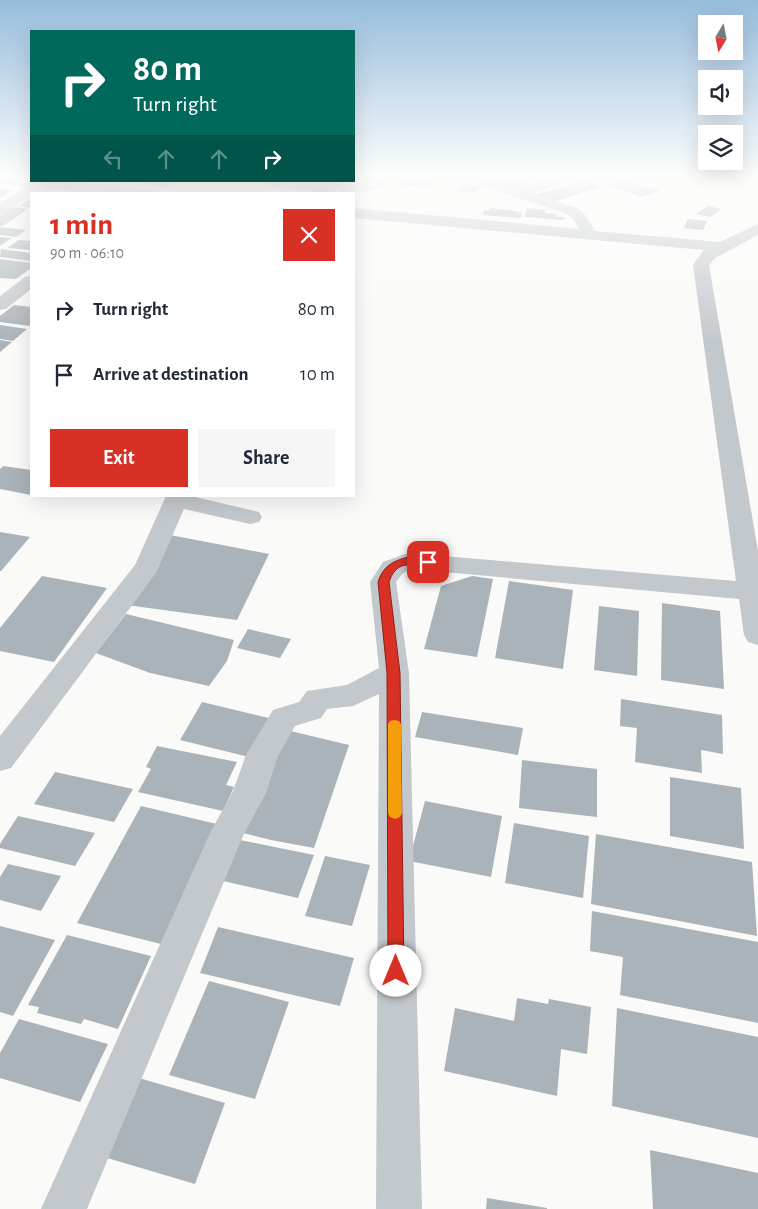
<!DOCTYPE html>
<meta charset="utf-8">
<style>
:root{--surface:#fff;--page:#f6f6f7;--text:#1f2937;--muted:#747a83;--accent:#d93025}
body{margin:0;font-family:"Alegreya Sans",sans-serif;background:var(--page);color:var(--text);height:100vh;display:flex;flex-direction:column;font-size:19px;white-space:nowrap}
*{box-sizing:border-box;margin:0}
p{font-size:16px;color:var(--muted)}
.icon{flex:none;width:28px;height:28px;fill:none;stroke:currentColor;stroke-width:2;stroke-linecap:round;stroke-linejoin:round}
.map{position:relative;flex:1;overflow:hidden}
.panel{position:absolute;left:30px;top:192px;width:325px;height:305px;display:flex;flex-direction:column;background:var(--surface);border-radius:0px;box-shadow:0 5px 20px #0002}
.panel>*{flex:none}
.hud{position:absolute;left:30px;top:30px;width:325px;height:152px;border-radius:0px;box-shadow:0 5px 20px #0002;background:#00695c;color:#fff;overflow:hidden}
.needle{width:32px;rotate:190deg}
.fabs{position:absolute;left:698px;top:15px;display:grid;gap:10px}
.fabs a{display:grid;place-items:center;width:45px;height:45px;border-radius:0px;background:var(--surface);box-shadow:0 5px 20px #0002;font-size:25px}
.pin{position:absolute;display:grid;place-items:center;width:42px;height:42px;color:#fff;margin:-21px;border-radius:10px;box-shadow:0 2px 8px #0006}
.me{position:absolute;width:55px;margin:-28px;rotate:0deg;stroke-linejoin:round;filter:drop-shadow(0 0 4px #0008)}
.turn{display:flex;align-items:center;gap:18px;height:105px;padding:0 20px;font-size:22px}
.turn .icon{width:65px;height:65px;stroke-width:2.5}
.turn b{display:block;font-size:35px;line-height:42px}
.lanes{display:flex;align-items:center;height:48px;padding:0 20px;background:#0003;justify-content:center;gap:25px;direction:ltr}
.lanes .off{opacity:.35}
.round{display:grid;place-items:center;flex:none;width:52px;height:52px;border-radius:0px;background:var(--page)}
.summary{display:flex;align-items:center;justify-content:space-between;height:85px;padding:0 20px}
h1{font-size:30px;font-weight:700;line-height:38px;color:var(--accent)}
.primary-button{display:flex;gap:10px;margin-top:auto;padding:10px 20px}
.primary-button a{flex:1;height:58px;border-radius:0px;background:var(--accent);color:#fff;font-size:20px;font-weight:700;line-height:58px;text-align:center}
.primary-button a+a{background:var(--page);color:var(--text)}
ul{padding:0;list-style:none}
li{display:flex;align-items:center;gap:15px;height:65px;padding:0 20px}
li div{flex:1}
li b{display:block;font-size:19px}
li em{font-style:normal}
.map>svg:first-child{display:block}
</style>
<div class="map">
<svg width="758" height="1209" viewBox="0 0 758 1209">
<rect width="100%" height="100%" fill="#fafaf8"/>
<!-- building -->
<g fill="#aab3b9">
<polygon points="367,175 384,175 375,184 358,181"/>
<polygon points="513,175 554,175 555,176 513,188 494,181"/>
<polygon points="560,175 574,180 526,195 512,190"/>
<polygon points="563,175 592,175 592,176 578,180"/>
<polygon points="403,177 432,179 428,187 398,185"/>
<polygon points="583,180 601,187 552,202 534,195"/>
<polygon points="626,180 660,191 642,197 608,185"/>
<polygon points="134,181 176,181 165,188"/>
<polygon points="270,181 292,181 282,188 264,185"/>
<polygon points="295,181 313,181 321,183 308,191 285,188"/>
<polygon points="321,184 340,187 330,194 306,194"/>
<polygon points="464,184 482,186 476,193 458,191"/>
<polygon points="0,189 12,190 0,198"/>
<polygon points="31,198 31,208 19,206"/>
<polygon points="708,206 722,209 710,217 696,214"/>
<polygon points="13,207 28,209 3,226 0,226 0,216"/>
<polygon points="490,208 516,211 522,213 521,218 483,215 484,210 489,211"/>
<polygon points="527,208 546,210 545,213 556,214 555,217 564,217 563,220 525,217"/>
<polygon points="688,219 707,221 703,230 684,228"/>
<polygon points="0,227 26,230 16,237 0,235"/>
<polygon points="0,237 12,238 0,246"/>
<polygon points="19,240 31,241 31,250 7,248"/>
<polygon points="1,249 31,253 31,261 0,257"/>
<polygon points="0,259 31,263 31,268 16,279 0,278"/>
<polygon points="14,305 31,307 31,324 29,326 0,322 0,316"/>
<polygon points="0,325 27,329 13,341 0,339"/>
<polygon points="0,340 12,342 0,352"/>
<polygon points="3,466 31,470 31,495 0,489 0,469"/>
<polygon points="0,532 30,537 1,571 0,571"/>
<polygon points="165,534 269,554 237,620 119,604"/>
<polygon points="42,576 107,588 54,662 0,651 0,628"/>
<polygon points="472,576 493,579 477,657 424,649 441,586"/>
<polygon points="509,581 573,590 563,669 495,658"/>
<polygon points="662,603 720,611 724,689 661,680"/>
<polygon points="599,606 639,611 637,676 594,670"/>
<polygon points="126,614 234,640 227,661 209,686 150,673 96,653"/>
<polygon points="248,629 291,639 280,658 237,648"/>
<polygon points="621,699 722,715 723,754 701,750 702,773 635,762 637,728 620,726"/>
<polygon points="202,702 273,719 253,758 180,740"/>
<polygon points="422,712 523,728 518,755 415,737"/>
<polygon points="282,729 349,745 314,848 271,840 235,831"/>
<polygon points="157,746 237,762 226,785 234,787 223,811 138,792 151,769 146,767"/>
<polygon points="522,760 597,769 597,817 519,808"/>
<polygon points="55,772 133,789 114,822 34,804"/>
<polygon points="670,777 741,788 744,849 670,836"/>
<polygon points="425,801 502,816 491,877 409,861"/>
<polygon points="141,806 221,825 165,945 77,923"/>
<polygon points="18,816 95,833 75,866 0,848 0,844"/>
<polygon points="514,823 589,836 583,898 505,883"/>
<polygon points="596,834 752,862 757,936 591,904"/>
<polygon points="240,840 314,855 298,898 223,881"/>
<polygon points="325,856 370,865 352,926 305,916"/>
<polygon points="8,864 61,876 41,911 0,900 0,877"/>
<polygon points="592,911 758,942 758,1023 620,995 623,957 590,951"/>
<polygon points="0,926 55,940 13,1016 0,1012"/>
<polygon points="218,927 354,958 340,1006 200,973"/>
<polygon points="67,935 151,956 118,1029 84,1019 81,1024 37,1013 39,1007 28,1005"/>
<polygon points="209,981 289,1002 255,1099 169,1075"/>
<polygon points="517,998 548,1004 549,999 591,1007 587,1054 561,1049 557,1096 444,1071 455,1008 514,1021"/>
<polygon points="617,1008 758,1037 758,1138 612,1106"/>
<polygon points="19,1019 108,1044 80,1102 0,1078 0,1053"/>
<polygon points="139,1078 225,1103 195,1184 104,1157"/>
<polygon points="650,1150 758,1173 758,1209 653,1209"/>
<polygon points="487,1198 547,1208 547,1209 486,1209"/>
</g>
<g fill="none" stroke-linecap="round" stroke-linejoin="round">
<!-- minor -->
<g fill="#c3c8cc" fill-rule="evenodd">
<path d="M379 175H395C382 193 356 194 338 194L342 189 317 184 315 181C325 181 334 181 344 181 358 182 367 184 379 175Z"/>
<polygon points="457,175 479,175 577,208 584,213 595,231 720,242 758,224 758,235 715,258 709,265 758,551 758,645 748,642 744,635 739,599 410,569 402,574 396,582 409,673 422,1209 376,1209 379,694 353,706 327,709 321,718 295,726 278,756 266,793 243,836 87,1209 41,1209 210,833 233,791 246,755 273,710 299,702 307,691 347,685 379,668 370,582 383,562 408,553 736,581 693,265 704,250 354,218 354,208 579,229 573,219 567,214 459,178"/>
<polygon points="0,176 31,179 31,181 60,181 151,190 158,194 101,194 42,188 5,213 0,215 0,203 25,187 0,184"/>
<polygon points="31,276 31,289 6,309 0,310 0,296 25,277"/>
<polygon points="166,496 191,496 259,512 262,517 259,522 250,524 184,509 156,573 11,768 0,771 0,736 135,565"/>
</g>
</g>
<!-- sky -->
<linearGradient id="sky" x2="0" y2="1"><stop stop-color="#96bcdc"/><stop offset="0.51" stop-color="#fdfdfc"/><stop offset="1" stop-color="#fdfdfc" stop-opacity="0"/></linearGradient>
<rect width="758" height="345" fill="url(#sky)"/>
<!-- route -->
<path fill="#d93025" stroke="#8d1f18" d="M408 557 428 559 433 562C421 573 399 552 389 582L400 673 404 971 402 976 396 978 391 976 388 971 387 673 378 582C383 566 393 561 408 557Z"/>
<!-- slow -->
<polygon fill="#f59e0b" points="394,720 399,721 401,724 402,813 400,817 395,819 390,817 388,813 388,724 390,721"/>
</svg>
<div class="fabs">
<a><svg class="needle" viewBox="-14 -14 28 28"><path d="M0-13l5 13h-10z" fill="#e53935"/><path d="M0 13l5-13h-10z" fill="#747a83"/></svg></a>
<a><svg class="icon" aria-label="sound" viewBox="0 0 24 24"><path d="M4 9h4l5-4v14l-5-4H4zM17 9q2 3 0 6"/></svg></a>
<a><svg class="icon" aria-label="layers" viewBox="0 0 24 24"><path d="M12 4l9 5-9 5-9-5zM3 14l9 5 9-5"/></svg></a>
</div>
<div class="pin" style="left:428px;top:562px;background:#d93025"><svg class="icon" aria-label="arrive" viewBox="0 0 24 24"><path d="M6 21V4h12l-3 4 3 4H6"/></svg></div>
<svg class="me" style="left:396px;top:971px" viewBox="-20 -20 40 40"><circle r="19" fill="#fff"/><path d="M0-13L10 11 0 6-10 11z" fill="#d93025"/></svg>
<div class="hud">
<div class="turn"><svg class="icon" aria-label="right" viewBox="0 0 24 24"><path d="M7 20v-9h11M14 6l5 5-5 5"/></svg><div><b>80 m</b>Turn right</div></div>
<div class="lanes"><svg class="icon off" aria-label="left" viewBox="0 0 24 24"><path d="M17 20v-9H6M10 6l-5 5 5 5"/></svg><svg class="icon off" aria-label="ahead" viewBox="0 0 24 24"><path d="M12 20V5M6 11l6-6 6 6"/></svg><svg class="icon off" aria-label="ahead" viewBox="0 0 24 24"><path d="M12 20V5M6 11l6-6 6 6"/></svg><svg class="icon" aria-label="right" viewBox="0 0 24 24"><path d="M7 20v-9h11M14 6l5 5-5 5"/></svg></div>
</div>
<section class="panel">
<div class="summary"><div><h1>1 min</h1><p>90 m · 06:10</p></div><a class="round" style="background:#d93025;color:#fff"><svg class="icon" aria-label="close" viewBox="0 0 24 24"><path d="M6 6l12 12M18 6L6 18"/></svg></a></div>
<ul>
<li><svg class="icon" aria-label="right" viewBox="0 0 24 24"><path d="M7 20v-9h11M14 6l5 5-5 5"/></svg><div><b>Turn right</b></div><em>80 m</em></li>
<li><svg class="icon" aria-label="arrive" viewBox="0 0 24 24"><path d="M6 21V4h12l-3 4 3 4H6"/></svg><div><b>Arrive at destination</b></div><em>10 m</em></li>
</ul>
<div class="primary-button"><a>Exit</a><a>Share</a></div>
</section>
</div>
